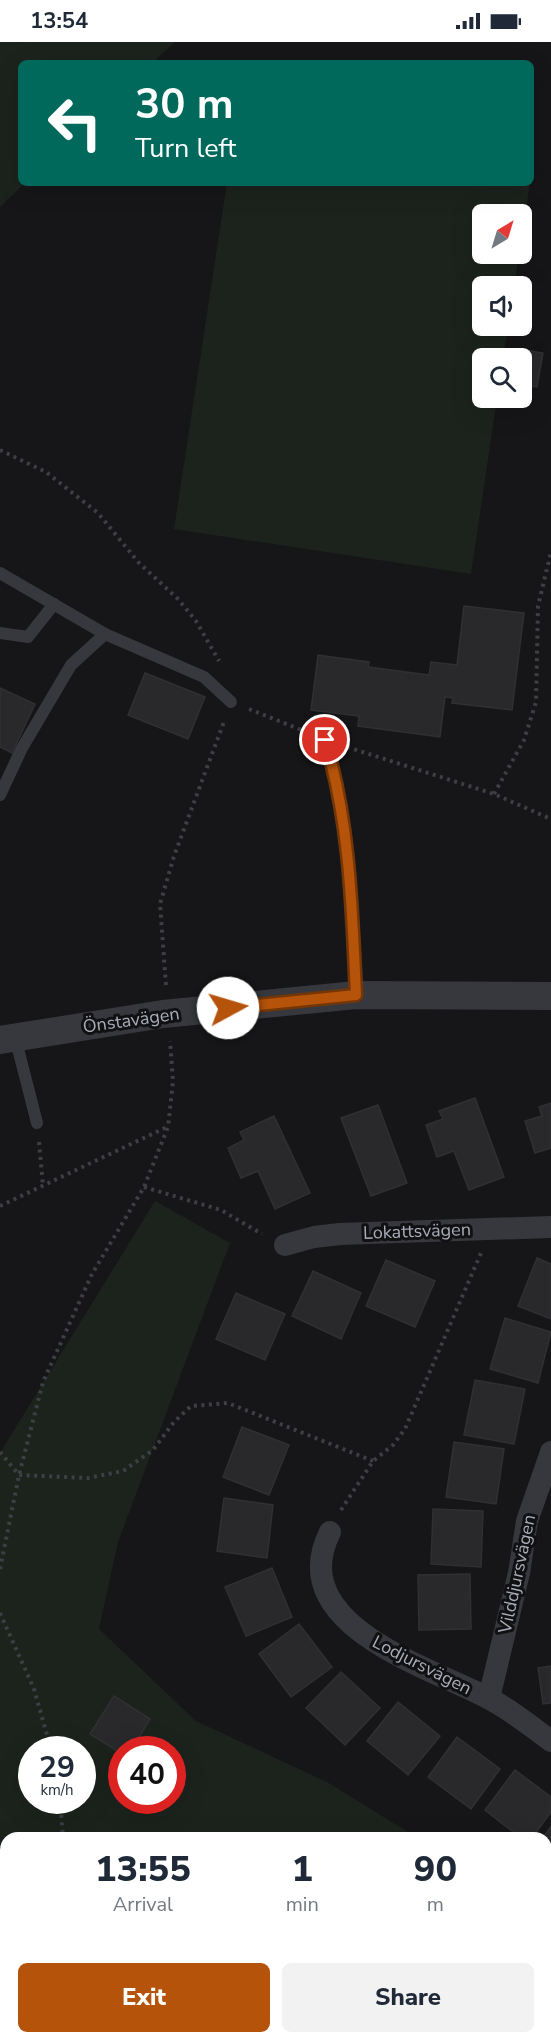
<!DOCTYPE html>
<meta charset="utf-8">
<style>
:root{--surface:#fff;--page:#f2f2f3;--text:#1f2937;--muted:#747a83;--accent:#b45309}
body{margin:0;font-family:"Nunito Sans",sans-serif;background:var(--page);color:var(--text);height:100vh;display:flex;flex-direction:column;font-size:22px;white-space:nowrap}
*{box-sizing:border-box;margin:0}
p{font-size:20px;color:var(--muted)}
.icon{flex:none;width:33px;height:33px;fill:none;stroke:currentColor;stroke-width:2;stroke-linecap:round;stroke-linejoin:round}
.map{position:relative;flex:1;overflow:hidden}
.drawer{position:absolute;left:0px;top:1790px;width:552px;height:212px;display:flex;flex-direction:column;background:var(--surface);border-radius:18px 18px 0 0;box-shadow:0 6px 24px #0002}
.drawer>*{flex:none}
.banner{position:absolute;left:18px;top:18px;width:516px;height:126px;border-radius:9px;box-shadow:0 6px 24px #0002;background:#00695c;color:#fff;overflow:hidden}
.needle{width:39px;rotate:38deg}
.buttons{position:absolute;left:472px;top:162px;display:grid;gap:12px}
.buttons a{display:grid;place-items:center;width:60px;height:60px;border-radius:9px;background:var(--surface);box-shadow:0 6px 24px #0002;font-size:30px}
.speed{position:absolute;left:18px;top:1694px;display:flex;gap:12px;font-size:30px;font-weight:700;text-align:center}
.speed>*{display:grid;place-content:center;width:78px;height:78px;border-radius:50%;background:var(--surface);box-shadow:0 6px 24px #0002;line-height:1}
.speed small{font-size:15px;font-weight:400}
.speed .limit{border:9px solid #d22;background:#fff;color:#111}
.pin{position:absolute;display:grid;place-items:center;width:51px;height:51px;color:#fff;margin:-26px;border:3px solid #fff;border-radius:50%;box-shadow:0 2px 6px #0007}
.me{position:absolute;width:66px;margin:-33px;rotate:84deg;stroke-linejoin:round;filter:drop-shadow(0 0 4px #0008)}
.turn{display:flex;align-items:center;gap:21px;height:126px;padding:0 18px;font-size:27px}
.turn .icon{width:78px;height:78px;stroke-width:2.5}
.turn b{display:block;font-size:42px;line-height:51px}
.eta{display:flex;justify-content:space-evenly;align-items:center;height:102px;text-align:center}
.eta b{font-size:36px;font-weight:800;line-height:42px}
.primary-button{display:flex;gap:12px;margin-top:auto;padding:12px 18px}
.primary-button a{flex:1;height:69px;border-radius:9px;background:var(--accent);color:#fff;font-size:24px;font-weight:800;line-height:69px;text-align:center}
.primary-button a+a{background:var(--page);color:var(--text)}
.status{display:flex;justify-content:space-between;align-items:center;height:42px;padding:0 30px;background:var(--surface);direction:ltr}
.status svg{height:16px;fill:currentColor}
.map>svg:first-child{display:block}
</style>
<div class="status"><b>13:54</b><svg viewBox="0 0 49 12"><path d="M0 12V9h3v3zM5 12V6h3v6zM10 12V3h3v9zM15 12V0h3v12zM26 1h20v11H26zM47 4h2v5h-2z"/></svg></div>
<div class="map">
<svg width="551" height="2000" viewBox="0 0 551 2000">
<rect width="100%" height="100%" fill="#161618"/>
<!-- green -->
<g fill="#1c231d" fill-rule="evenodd">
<polygon points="0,0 175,0 152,21 21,21 21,141 25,141 0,165"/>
<polygon points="227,141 530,141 522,194 522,172 483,172 483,212 519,212 514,244 483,244 483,284 508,284 503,316 483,316 483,356 497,356 471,532 174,487"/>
<path d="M155 1159 230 1201 118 1500 99 1587 196 1679 327 1740 416 1795 6 1796V1995H538L533 2000H0V1411ZM32 1707H82V1758H32ZM122 1707H172V1758H122Z"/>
<polygon points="546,1877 551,1880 551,1982 546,1987"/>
</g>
<!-- building -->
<g fill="#29292c" stroke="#303034" stroke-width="1.5">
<polygon points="519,307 543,311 537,345 522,343 522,316 517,316"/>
<polygon points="464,564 524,571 512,668 452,661 453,656 445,655 440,695 358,684 359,674 311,668 318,613 369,620 368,625 429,633 431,620 457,623"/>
<polygon points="145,631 205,655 188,697 128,673"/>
<polygon points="0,646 35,662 12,711 0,705"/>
<polygon points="475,1056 504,1135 469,1148 454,1109 437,1115 426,1083 443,1077 439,1069"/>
<polygon points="551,1061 551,1106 535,1111 525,1079 542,1074 539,1065"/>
<polygon points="378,1063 407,1141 371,1154 341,1076"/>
<polygon points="274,1074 310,1151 275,1167 258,1129 241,1136 228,1106 244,1098 240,1090"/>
<polygon points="537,1216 551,1222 551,1277 518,1264"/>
<polygon points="386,1218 435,1239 415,1285 366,1264"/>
<polygon points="313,1229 361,1251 341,1297 292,1274"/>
<polygon points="236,1251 285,1272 265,1318 216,1297"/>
<polygon points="505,1276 551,1290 538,1341 490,1327"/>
<polygon points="475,1338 525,1347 514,1402 464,1393"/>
<polygon points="242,1385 289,1403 269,1453 223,1435"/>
<polygon points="454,1400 504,1407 496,1462 446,1455"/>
<polygon points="224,1456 273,1463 267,1516 217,1509"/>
<polygon points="433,1467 483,1469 481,1525 431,1522"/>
<polygon points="272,1526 292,1575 246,1594 225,1545"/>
<polygon points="470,1532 471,1587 419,1588 418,1533"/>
<polygon points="299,1582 332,1625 291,1655 259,1612"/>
<polygon points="551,1624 551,1661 543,1662 538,1626"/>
<polygon points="341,1630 380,1666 345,1703 306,1666"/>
<polygon points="114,1654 150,1677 132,1707 122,1707 122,1712 90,1692"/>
<polygon points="398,1660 440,1694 408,1733 367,1699"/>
<polygon points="457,1695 500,1727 471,1767 428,1735"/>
<polygon points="515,1728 551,1755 551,1770 532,1796 521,1796 485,1768"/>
<polygon points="551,1784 551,1808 546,1804 546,1796 543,1796"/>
</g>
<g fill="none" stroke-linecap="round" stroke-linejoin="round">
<!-- path -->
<g stroke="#3d3f44" stroke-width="4" stroke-dasharray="3 4.5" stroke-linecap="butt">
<polyline points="0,408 46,430 98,471 139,521 178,557 196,579 219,619"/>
<polyline points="249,667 309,691"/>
<polyline points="347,705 494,752 551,777"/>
<polyline points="494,752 524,698 536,660 538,564 551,510"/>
<polyline points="166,943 160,862 174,814 225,677"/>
<polyline points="39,1100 43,1144"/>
<polyline points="144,1145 221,1168 262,1192"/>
<polyline points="0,1164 167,1085"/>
<polyline points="0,1410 19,1433 88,1436 123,1429 153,1408 174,1380 191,1364 228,1361 373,1419"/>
<polyline points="341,1468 373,1419 393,1403 405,1387 481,1211"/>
<polyline points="0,1527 19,1433 43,1340 92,1232 144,1145 168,1085 173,1039 170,999"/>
<polyline points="0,1571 34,1647 51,1707"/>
<polyline points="60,1758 63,1796"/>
<polyline points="546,1961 551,1957"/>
<polyline points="22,2000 25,1995"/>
<polyline points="500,2000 505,1995"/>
</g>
<!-- service -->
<g stroke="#37383d" stroke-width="12">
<polyline points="0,531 105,592 204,635 231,660"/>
<polyline points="0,591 28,595 54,562"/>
<path d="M325 698C350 780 352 868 356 953"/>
<polyline points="0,753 22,706 71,623 105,592"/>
<polyline points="15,995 37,1081"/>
</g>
<!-- minor -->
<g stroke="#37383d" stroke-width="22">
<polyline points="285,1203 314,1195 340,1192 551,1185"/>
<path d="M330 1490C284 1582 426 1624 486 1655 509 1666 530 1684 551 1699"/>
<polyline points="489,1656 519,1531 527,1479 551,1410"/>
</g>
<!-- tertiary -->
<polyline stroke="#37383d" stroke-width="28" points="0,998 163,972 356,953 551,954"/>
</g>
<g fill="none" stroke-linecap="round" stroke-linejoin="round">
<defs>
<path id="route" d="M228 966 356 953C352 868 350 780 325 698"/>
</defs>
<!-- route casing -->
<use href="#route" stroke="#753606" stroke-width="15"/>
<!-- route -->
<use href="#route" stroke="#b45309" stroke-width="10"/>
</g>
<g text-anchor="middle" stroke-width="6" stroke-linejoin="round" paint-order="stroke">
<!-- street labels -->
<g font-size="18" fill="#a8adb8" stroke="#111113">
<text transform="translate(131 978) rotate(-8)" y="6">Önstavägen</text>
<text transform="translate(417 1189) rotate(-2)" y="6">Lokattsvägen</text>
<text transform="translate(517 1532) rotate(-78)" y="6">Vilddjursvägen</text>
<text transform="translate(422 1623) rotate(27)" y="6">Lodjursvägen</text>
</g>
</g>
</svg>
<div class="buttons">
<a><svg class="needle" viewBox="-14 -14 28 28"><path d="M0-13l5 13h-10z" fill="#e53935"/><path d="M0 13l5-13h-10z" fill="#747a83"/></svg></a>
<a><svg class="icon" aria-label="sound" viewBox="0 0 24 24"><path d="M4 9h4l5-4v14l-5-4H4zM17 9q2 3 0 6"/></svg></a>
<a><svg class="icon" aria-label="search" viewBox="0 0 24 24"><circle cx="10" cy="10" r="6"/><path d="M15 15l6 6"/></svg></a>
</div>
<div class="speed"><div>29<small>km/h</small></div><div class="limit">40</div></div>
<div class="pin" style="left:325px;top:698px;background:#d93025"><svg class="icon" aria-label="arrive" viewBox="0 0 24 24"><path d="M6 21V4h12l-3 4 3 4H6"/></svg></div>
<svg class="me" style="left:228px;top:966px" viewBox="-20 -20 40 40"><circle r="19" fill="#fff"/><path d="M0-13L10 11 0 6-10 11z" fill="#b45309"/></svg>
<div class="banner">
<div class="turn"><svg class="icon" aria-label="left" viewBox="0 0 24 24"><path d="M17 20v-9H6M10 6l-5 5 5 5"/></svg><div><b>30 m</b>Turn left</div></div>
</div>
<section class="drawer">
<div class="eta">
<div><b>13:55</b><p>Arrival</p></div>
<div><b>1</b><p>min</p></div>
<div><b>90</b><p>m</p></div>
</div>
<div class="primary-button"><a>Exit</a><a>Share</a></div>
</section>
</div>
